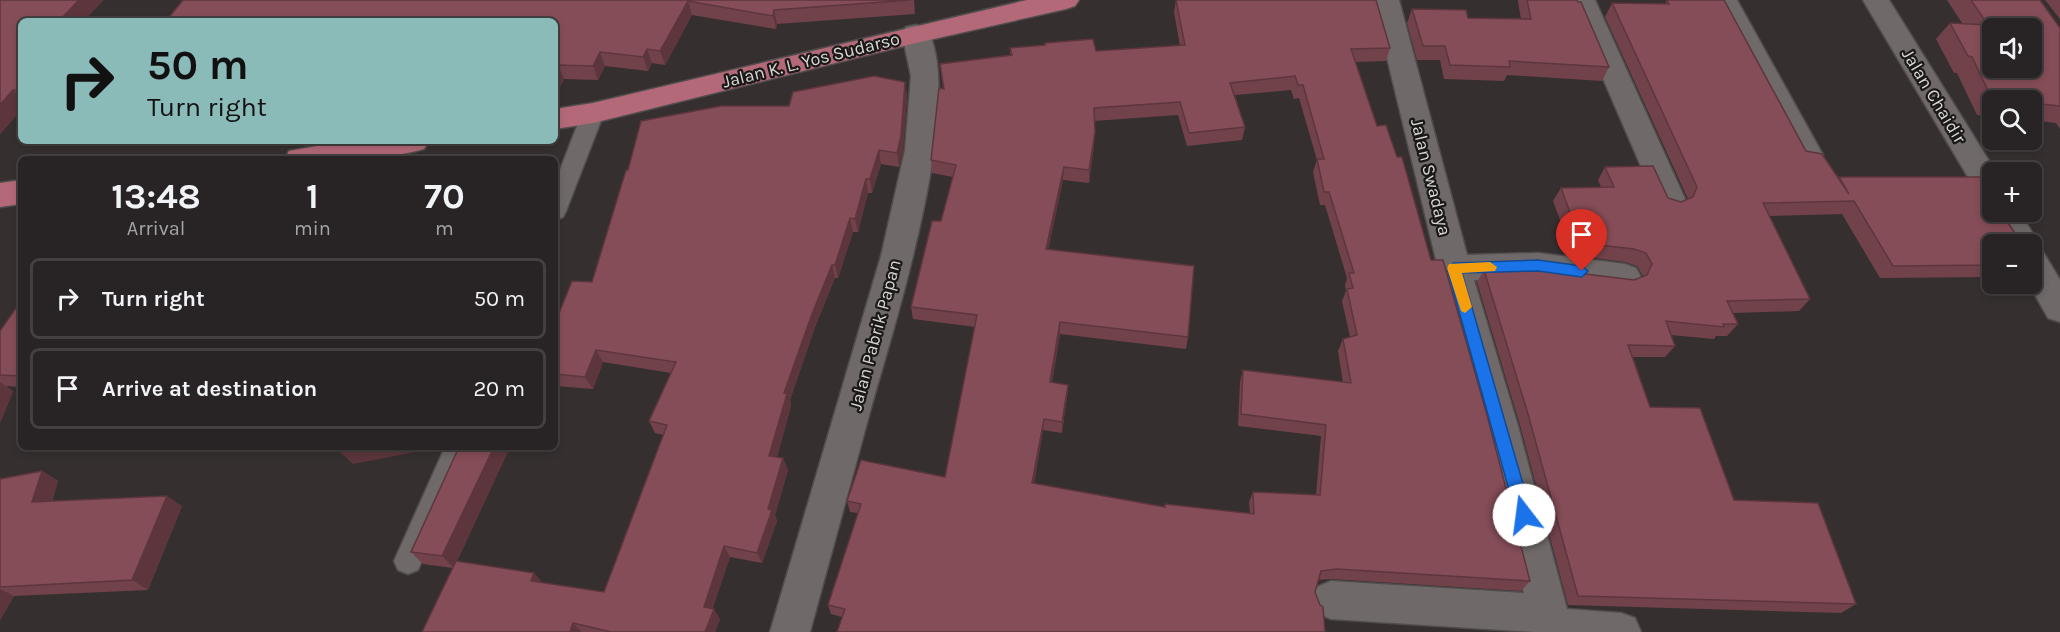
<!DOCTYPE html>
<meta charset="utf-8">
<style>
:root{--surface:#282324;--page:#342f31;--text:#f1f3f6;--muted:#a5a4a6;--line:#444041}
body{margin:0;font-family:Karla,sans-serif;background:var(--page);color:var(--text);height:100vh;display:flex;flex-direction:column;font-size:22px;white-space:nowrap}
*{box-sizing:border-box;margin:0}
p{font-size:20px;color:var(--muted)}
.icon{flex:none;width:33px;height:33px;fill:none;stroke:currentColor;stroke-width:2;stroke-linecap:round;stroke-linejoin:round}
.map{position:relative;flex:1;overflow:hidden}
.sheet{position:absolute;left:18px;top:156px;width:540px;height:294px;display:flex;flex-direction:column;background:var(--surface);border-radius:9px;box-shadow:0 3px 9px #0003,0 0 0 2px var(--line)}
.sheet>*{flex:none}
.banner{position:absolute;left:18px;top:18px;width:540px;height:126px;border-radius:9px;box-shadow:0 3px 9px #0003,0 0 0 2px var(--line);background:#8bbbb9;color:#111;overflow:hidden}
.tools{position:absolute;left:1982px;top:18px;display:grid;gap:12px}
.tools a{display:grid;place-items:center;width:60px;height:60px;border-radius:9px;background:var(--surface);box-shadow:0 3px 9px #0003,0 0 0 2px var(--line);font-size:30px}
.pin{position:absolute;display:grid;place-items:center;width:51px;height:51px;color:#fff;margin:-62px -26px;border-radius:50% 50% 50% 0;rotate:-45deg;box-shadow:0 0 6px #0007}
.pin .icon{rotate:45deg}
.me{position:absolute;width:66px;margin:-33px;rotate:345deg;stroke-linejoin:round;filter:drop-shadow(0 0 4px #0008)}
.turn{display:flex;align-items:center;gap:21px;height:126px;padding:0 30px;font-size:27px}
.turn .icon{width:78px;height:78px;stroke-width:2.5}
.turn b{display:block;font-size:42px;line-height:51px}
.eta{display:flex;justify-content:space-evenly;align-items:center;height:102px;text-align:center}
.eta b{font-size:36px;font-weight:700;line-height:42px}
ul{padding:0;list-style:none}
li{display:flex;align-items:center;gap:18px;height:81px;margin:0 12px 9px;padding:0 18px;border:3px solid var(--line);border-radius:9px}
li div{flex:1}
li b{display:block;font-size:22px}
li em{font-style:normal}
.map>svg:first-child{display:block}
</style>
<div class="map">
<svg width="2060" height="632" viewBox="0 0 2060 632">
<rect width="100%" height="100%" fill="#352f30"/>
<g fill="none" stroke-linecap="round" stroke-linejoin="round">
<defs>
<g id="service">
<polygon points="593,105 600,108 604,113 566,211 563,217 555,220 555,183 582,113 586,108"/>
<polygon points="445,447 471,447 418,570 408,574 398,570 394,561"/>
</g>
<g id="minor">
<polygon points="1373,0 1399,0 1467,255 1538,253 1625,264 1636,268 1641,277 1636,286 1625,290 1538,279 1474,280 1518,426 1567,609 1621,613 1635,618 1641,632 1534,632 1331,619 1317,613 1312,600 1317,587 1331,581 1524,593 1482,426 1438,268"/>
<polygon points="1569,0 1595,0 1686,201 1682,209 1671,213 1660,209 1656,201"/>
<polygon points="1711,0 1737,0 1823,155 1819,163 1808,166 1797,163"/>
<path d="M916 25 926 27C968 97 893 329 871 408 851 483 830 557 810 632H770L881 256 905 150 911 76 902 34 906 27Z"/>
</g>
<g id="tertiary">
<polygon points="1863,0 1889,0 1996,172 1992,172 1992,203 1981,199"/>
<polygon points="1992,206 1992,212 2020,212 2039,244 2037,248 2042,250 2060,280 2060,322 2048,318 2029,284 2031,284 2031,244 2007,244 1989,212"/>
</g>
<g id="trunk">
<polygon points="1027,0 1079,0 1075,6 1066,9 916,43 593,123 555,129 555,109 593,103"/>
<path d="M345 141H429L424 149C379 162 332 159 285 159L289 151Z"/>
<polygon points="21,180 21,204 0,207 0,183"/>
</g>
</defs>
<!-- service casing -->
<use href="#service" stroke="#514c4d" stroke-width="3"/>
<!-- minor casing -->
<use href="#minor" stroke="#514c4d" stroke-width="3"/>
<!-- tertiary casing -->
<use href="#tertiary" stroke="#514c4d" stroke-width="3"/>
<!-- trunk casing -->
<use href="#trunk" stroke="#514c4d" stroke-width="3"/>
<!-- service -->
<use href="#service" fill="#6f6969" fill-rule="evenodd"/>
<!-- minor -->
<use href="#minor" fill="#6f6969" fill-rule="evenodd"/>
<!-- tertiary -->
<use href="#tertiary" fill="#6f6969" fill-rule="evenodd"/>
<!-- trunk -->
<use href="#trunk" fill="#b36978" fill-rule="evenodd"/>
</g>
<!-- wall -->
<g fill="#72424b" fill-rule="evenodd">
<polygon points="0,0 21,21 21,110 0,134"/>
<polygon points="183,0 914,0 915,14 777,24 776,29 692,15 665,65 652,63 648,71 605,66 598,80 564,79 558,91 555,91 555,21"/>
<path d="M1176 0 1390 48 1386 61 1355 62 1377 126 1431 260 1530 581 1521 591 1331 579 842 617 831 614 828 605 858 513 850 512 847 501 945 477 975 327 913 319 911 307 941 221 953 177 932 173 931 160 943 89 940 64 1010 55V48L1096 51 1180 46 1174 12ZM1291 90 1294 99 1299 98 1317 160 1313 172 1320 205H1325L1347 278 1345 285 1346 291 1342 301 1350 337 1343 339 1338 351 1343 383 1243 370 1240 382 1238 426 1321 436 1316 495 1253 492 1249 502 1250 513 1164 507 1034 484 1043 430 1062 433 1067 396 1068 385 1052 383 1060 334 1186 349 1188 337 1048 249 1063 180 1089 183 1094 145 1095 132 1094 121 1178 115 1187 146 1242 140 1245 127 1235 95Z"/>
<polygon points="1518,0 1577,0 1609,67 1602,81 1507,75 1504,81 1444,79 1440,60 1417,60 1407,23 1412,9 1468,18 1521,19 1518,2"/>
<polygon points="1667,0 1806,151 1838,178 1839,177 1992,244 1992,277 1880,278 1842,214 1769,216 1810,299 1799,311 1733,313 1738,324 1727,336 1716,336 1714,339 1671,335 1675,346 1665,357 1633,357 1650,407 1734,500 1856,604 1841,613 1568,605 1520,425 1477,282 1484,270 1634,280 1643,276 1637,266 1625,262 1573,255 1553,201 1561,188 1601,187 1598,180 1605,167 1668,198 1681,202 1688,199 1605,17 1612,3 1665,4"/>
<polygon points="1947,0 2040,0 2060,28 2060,129 2056,123 2031,120 2031,100 1992,100 1992,116 1977,115 1957,73 1954,73 1936,39 1950,23 1962,23"/>
<polygon points="2045,0 2060,0 2060,19"/>
<polygon points="905,82 907,96 903,150 899,167 881,164 872,193 868,193 858,232 853,232 838,278 835,278 815,327 790,400 791,406 777,457 783,458 788,470 775,515 777,521 762,563 730,557 712,609 720,619 715,632 422,632 453,568 423,564 411,552 510,447 457,561 542,583 604,592 664,435 655,433 649,421 671,373 603,362 593,389 555,386 555,323 592,282 628,170 789,106"/>
<polygon points="21,301 21,387 6,386 13,391 0,423 0,331"/>
<polygon points="42,471 58,481 52,501 182,506 148,590 14,596 0,620 0,479"/>
</g>
<!-- shaded-wall -->
<g fill="#5d363d">
<polygon points="79,0 104,0 84,21 59,21"/>
<polygon points="688,1 692,15 665,65 660,51"/>
<polygon points="774,10 777,24 776,29 773,16"/>
<polygon points="647,49 652,63 648,71 643,57"/>
<polygon points="600,52 605,66 598,80 593,66"/>
<polygon points="558,65 564,79 558,91 555,85 555,71"/>
<polygon points="905,82 907,96 903,150 899,167 897,153"/>
<polygon points="13,90 21,99 21,110 0,134 0,105"/>
<polygon points="1095,132 1094,145 1089,183 1089,170"/>
<polygon points="879,150 881,164 872,193 870,179"/>
<polygon points="1064,167 1063,180 1046,262 1046,249"/>
<polygon points="866,179 868,193 858,232 855,219"/>
<polygon points="850,218 853,232 838,278 835,265"/>
<polygon points="832,265 835,278 815,327 790,400 791,406 774,468 769,456 784,393 812,314"/>
<polygon points="1060,322 1060,334 1050,394 1050,382"/>
<polygon points="596,350 603,362 593,389 585,377"/>
<polygon points="0,382 13,391 0,423"/>
<polygon points="1068,385 1067,396 1062,433 1062,422"/>
<polygon points="1044,419 1043,430 1032,494 1032,483"/>
<polygon points="365,447 442,447 353,464 340,452"/>
<polygon points="494,447 510,447 454,568 442,556"/>
<polygon points="783,458 788,470 775,515 777,521 762,563 757,553 768,509"/>
<polygon points="42,471 58,481 49,513 32,502"/>
<polygon points="167,496 182,506 148,590 132,580"/>
<polygon points="724,546 730,557 710,617 704,607"/>
<polygon points="534,573 543,583 531,581"/>
<polygon points="0,589 14,596 0,620"/>
<polygon points="714,609 720,619 715,632 705,632"/>
<polygon points="573,623 582,632 570,632"/>
</g>
<!-- building -->
<g fill="#854d57" stroke="#5d363d" stroke-width="1.5" fill-rule="evenodd">
<polygon points="0,0 79,0 59,21 21,21 21,91 13,90 0,105"/>
<polygon points="183,0 911,0 774,10 773,16 688,1 660,51 647,49 643,57 600,52 593,66 558,65 555,71 555,21 166,21"/>
<path d="M1176 0H1376L1390 48 1351 49 1377 126 1386 125 1397 157H1402L1431 260H1443L1487 415 1530 581 1337 569 1321 571 1315 592 1320 605 1323 607 1325 632H837L845 609 828 605 861 504 847 501 861 460 945 477 977 315 911 307 932 221H941L956 165 931 160 939 88 944 89 940 64 1012 55 1010 48 1045 45V43L1093 39 1096 51 1185 45ZM1295 76 1298 85H1303L1324 159H1317L1324 192H1329L1354 273H1349L1353 288 1347 289 1357 335 1343 339 1351 383 1243 370 1241 414 1326 425 1320 495 1253 492 1254 514 1165 504V507L1032 483 1044 419 1062 422 1068 385 1050 382 1060 322 1188 337 1194 266 1046 249 1064 167 1089 170 1095 132 1094 108 1180 102 1189 133 1245 127 1230 83Z"/>
<polygon points="1527,0 1577,0 1578,2 1581,2 1609,67 1509,61 1510,67 1450,65 1445,46 1423,46 1412,9 1466,10 1468,18 1531,19"/>
<polygon points="1667,0 1724,0 1806,151 1822,154 1849,194 1839,177 1980,177 1992,197 1992,212 2001,212 2022,244 1992,244 1992,265 1893,266 1854,201 1763,203 1810,299 1727,301 1738,324 1723,324 1724,327 1666,321 1675,346 1628,345 1650,407 1700,408 1734,500 1818,503 1856,604 1578,596 1528,414 1484,270 1545,269 1634,280 1647,275 1652,264 1646,253 1634,249 1581,243 1561,188 1614,187 1605,167 1653,166 1668,198 1681,202 1693,197 1697,187 1612,3 1669,4"/>
<path d="M1971 0H2040L2060 28V106L2031 103V100H2010L1992 99 1972 57 1968 56 1950 23 1988 25ZM1992 28H2031V68H1992Z"/>
<polygon points="874,76 905,82 901,136 897,153 879,150 870,179 866,179 855,219 850,218 835,265 832,265 812,314 784,393 787,394 769,456 783,458 768,509 772,510 757,553 724,546 704,607 714,609 705,632 611,632 573,623 570,632 422,632 456,561 534,573 531,581 604,592 667,425 649,421 676,362 596,350 585,377 555,374 555,323 572,281 592,282 626,170 628,170 641,121 721,106 789,106 793,92"/>
<polygon points="21,301 21,376 0,375 0,331"/>
<polygon points="341,447 365,447 340,452"/>
<polygon points="459,447 494,447 442,556 411,552"/>
<polygon points="42,471 32,502 167,496 132,580 0,587 0,479"/>
</g>
<!-- route -->
<polygon fill="#1a73e8" stroke="#114b97" stroke-width="1.5" points="1538,260 1582,266 1588,271 1582,277 1538,271 1462,273 1532,515 1529,520 1524,522 1518,520 1516,515 1447,268 1454,263"/>
<!-- slow -->
<polygon fill="#f59e0b" points="1490,262 1497,267 1495,271 1462,273 1472,307 1465,313 1461,311 1447,268 1449,264"/>
<g text-anchor="middle" stroke-width="4.5" stroke-linejoin="round" paint-order="stroke">
<!-- street labels -->
<g font-size="18" fill="#d9d6d6" stroke="#1b1818">
<text transform="translate(811 60) rotate(-14)" y="6">Jalan K. L. Yos Sudarso</text>
<text transform="translate(1934 96) rotate(59)" y="6">Jalan Chaidir</text>
<text transform="translate(1431 177) rotate(76)" y="6">Jalan Swadaya</text>
<text transform="translate(875 335) rotate(-75)" y="6">Jalan Pabrik Papan</text>
</g>
</g>
</svg>
<div class="tools">
<a><svg class="icon" aria-label="sound" viewBox="0 0 24 24"><path d="M4 9h4l5-4v14l-5-4H4zM17 9q2 3 0 6"/></svg></a>
<a><svg class="icon" aria-label="search" viewBox="0 0 24 24"><circle cx="10" cy="10" r="6"/><path d="M15 15l6 6"/></svg></a>
<a>+</a>
<a>−</a>
</div>
<div class="pin" style="left:1582px;top:271px;background:#d93025"><svg class="icon" aria-label="arrive" viewBox="0 0 24 24"><path d="M6 21V4h12l-3 4 3 4H6"/></svg></div>
<svg class="me" style="left:1524px;top:515px" viewBox="-20 -20 40 40"><circle r="19" fill="#fff"/><path d="M0-13L10 11 0 6-10 11z" fill="#1a73e8"/></svg>
<div class="banner">
<div class="turn"><svg class="icon" aria-label="right" viewBox="0 0 24 24"><path d="M7 20v-9h11M14 6l5 5-5 5"/></svg><div><b>50 m</b>Turn right</div></div>
</div>
<section class="sheet">
<div class="eta">
<div><b>13:48</b><p>Arrival</p></div>
<div><b>1</b><p>min</p></div>
<div><b>70</b><p>m</p></div>
</div>
<ul>
<li><svg class="icon" aria-label="right" viewBox="0 0 24 24"><path d="M7 20v-9h11M14 6l5 5-5 5"/></svg><div><b>Turn right</b></div><em>50 m</em></li>
<li><svg class="icon" aria-label="arrive" viewBox="0 0 24 24"><path d="M6 21V4h12l-3 4 3 4H6"/></svg><div><b>Arrive at destination</b></div><em>20 m</em></li>
</ul>
</section>
</div>
